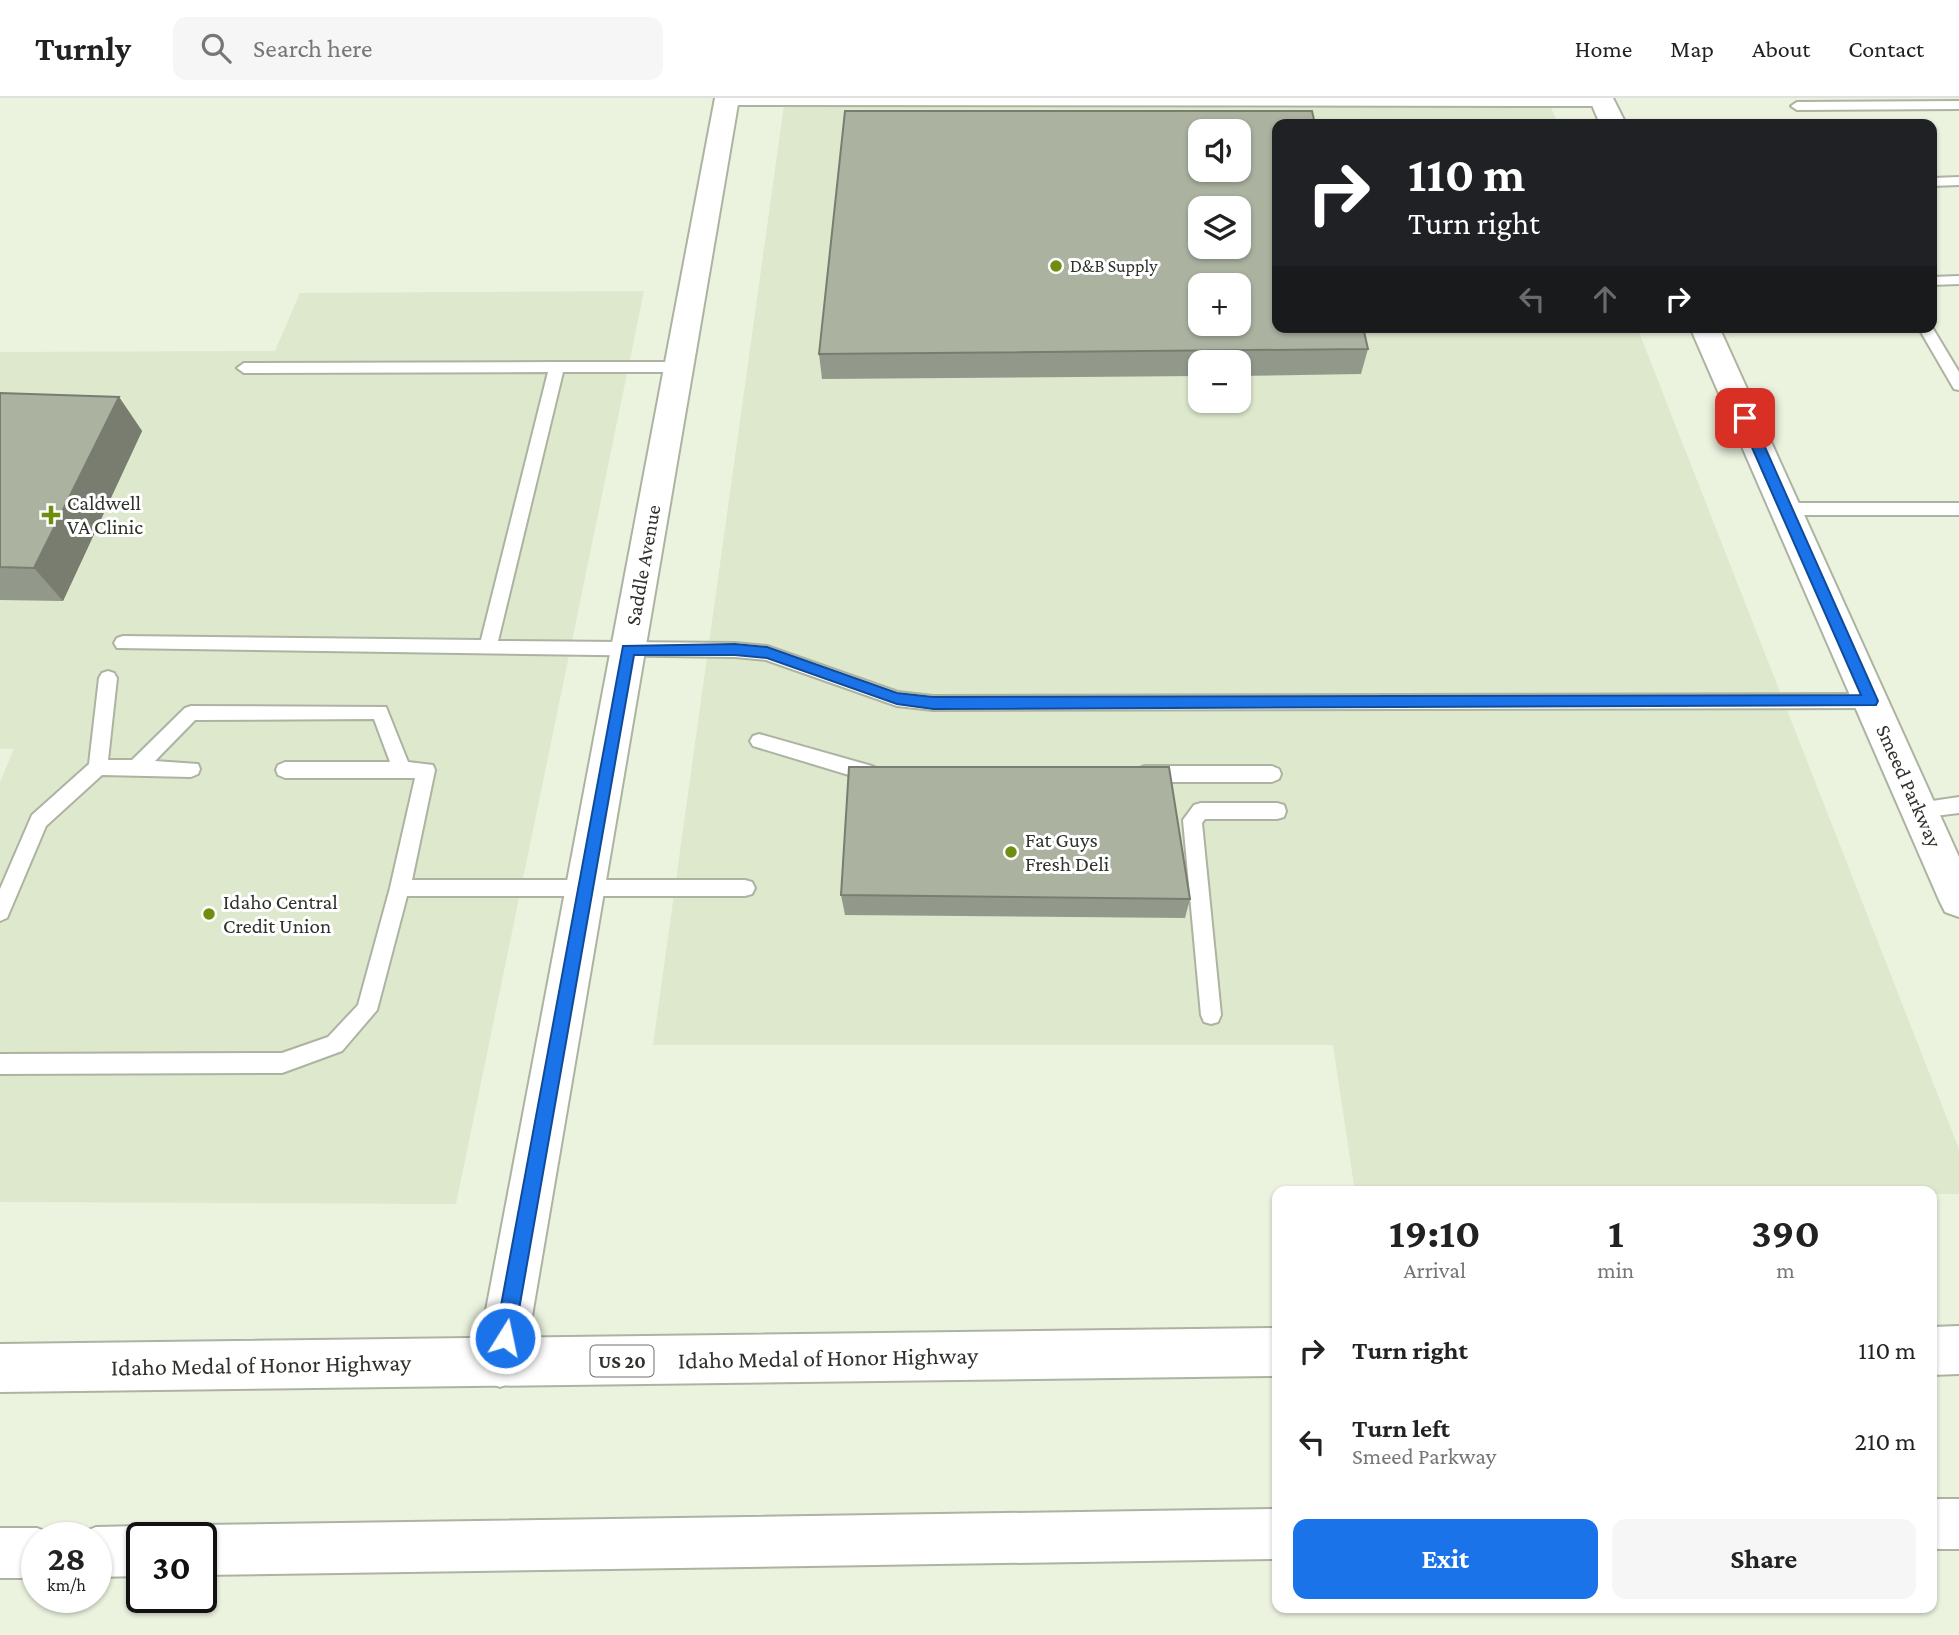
<!DOCTYPE html>
<meta charset="utf-8">
<style>
:root{--surface:#fff;--page:#f6f6f6;--text:#222;--muted:#767676;--line:#e0e0e0;--accent:#1a73e8}
body{margin:0;font-family:"Crimson Pro",serif;background:var(--page);color:var(--text);height:100vh;display:flex;flex-direction:column;font-size:26px;white-space:nowrap}
*{box-sizing:border-box;margin:0}
p{font-size:23px;color:var(--muted)}
.icon{flex:none;width:38px;height:38px;fill:none;stroke:currentColor;stroke-width:2;stroke-linecap:round;stroke-linejoin:round}
.map{position:relative;flex:1;overflow:hidden}
.drawer{position:absolute;left:1272px;top:1088px;width:665px;height:427px;display:flex;flex-direction:column;background:var(--surface);border-radius:14px;box-shadow:0 2px 5px #0004}
.drawer>*{flex:none}
.hud{position:absolute;left:1272px;top:21px;width:665px;height:214px;border-radius:14px;box-shadow:0 2px 5px #0004;background:#202124;color:#fff;overflow:hidden}
.fabs{position:absolute;left:1188px;top:21px;display:grid;gap:14px}
.fabs a{display:grid;place-items:center;width:63px;height:63px;border-radius:14px;background:var(--surface);box-shadow:0 2px 5px #0004;font-size:35px}
.speed{position:absolute;left:21px;top:1424px;display:flex;gap:14px;font-size:35px;font-weight:700;text-align:center}
.speed>*{display:grid;place-content:center;width:91px;height:91px;border-radius:50%;background:var(--surface);box-shadow:0 2px 5px #0004;line-height:1}
.speed small{font-size:18px;font-weight:400}
.speed .limit{border:4px solid #111;border-radius:10px;background:#fff;color:#111}
.pin{position:absolute;display:grid;place-items:center;width:60px;height:60px;color:#fff;margin:-30px;border-radius:14px;box-shadow:0 4px 10px #0006}
.me{position:absolute;width:77px;margin:-38px;rotate:10deg;stroke-linejoin:round;filter:drop-shadow(0 0 5px #0008)}
.turn{display:flex;align-items:center;gap:24px;height:147px;padding:0 21px;font-size:32px}
.turn .icon{width:91px;height:91px;stroke-width:2.5}
.turn b{display:block;font-size:49px;line-height:60px}
.lanes{display:flex;align-items:center;height:66px;padding:0 21px;background:#0003;justify-content:center;gap:35px;direction:ltr}
.lanes .off{opacity:.35}
.eta{display:flex;justify-content:space-evenly;align-items:center;height:119px;text-align:center}
.eta b{font-size:42px;font-weight:700;line-height:49px}
.action{display:flex;gap:14px;margin-top:auto;padding:14px 21px}
.action a{flex:1;height:80px;border-radius:14px;background:var(--accent);color:#fff;font-size:28px;font-weight:700;line-height:80px;text-align:center}
.action a+a{background:var(--page);color:var(--text)}
ul{padding:0;list-style:none}
li{display:flex;align-items:center;gap:21px;height:91px;padding:0 21px}
li div{flex:1}
li b{display:block;font-size:26px}
li em{font-style:normal}
header{display:flex;align-items:center;gap:42px;box-sizing:border-box;height:98px;padding:0 35px;background:var(--surface);border-bottom:2px solid var(--line)}
header strong{font-size:33px}
nav{display:flex;gap:38px;margin-inline-start:auto;font-size:24px}
.search{width:490px;height:63px;background:var(--page);display:flex;align-items:center;gap:18px;box-sizing:border-box;padding:0 24px;border-radius:14px;color:var(--muted);font-size:26px}
.map>svg:first-child{display:block}
</style>
<header>
<strong>Turnly</strong>
<div class="search"><svg class="icon" aria-label="search" viewBox="0 0 24 24"><circle cx="10" cy="10" r="6"/><path d="M15 15l6 6"/></svg>Search here</div>
<nav><a>Home</a><a>Map</a><a>About</a><a>Contact</a></nav>
</header>
<div class="map">
<svg width="1959" height="1537" viewBox="0 0 1959 1537">
<rect width="100%" height="100%" fill="#ebf2de"/>
<!-- built -->
<g fill="#dee8cd" fill-rule="evenodd">
<path d="M785 0H1547L1558 26H1278V229H1637L1959 1051V1096H1932V1094H1355L1333 947H653ZM1200 33H1239V72H1200ZM1200 110H1239V149H1200ZM1200 187H1239V226H1200ZM1200 264H1239V303H1200Z"/>
<polygon points="644,193 456,1106 0,1104 0,684 14,651 0,651 0,254 275,253 300,195"/>
</g>
<g fill="none" stroke-linecap="round" stroke-linejoin="round">
<defs>
<g id="lane">
<polygon points="726,0 1603,0 1609,4 1603,8 722,7 720,4"/>
<polygon points="1959,3 1959,11 1797,12 1791,8 1797,4"/>
<polygon points="1959,79 1959,87 1932,88 1932,80"/>
<polygon points="1959,178 1959,186 1932,187 1932,179"/>
<polygon points="1918,229 1932,229 1959,274 1959,292 1954,291"/>
<polygon points="557,264 679,264 686,269 679,274 563,274 498,543 735,545 767,548 898,594 933,598 1871,596 1877,598 1880,603 1877,608 1871,610 933,612 897,608 766,562 735,559 117,550 114,545 117,540 123,538 481,542 548,274 244,275 237,270 244,265"/>
<polygon points="1786,405 1959,405 1959,417 1786,417 1778,411"/>
<polygon points="108,573 114,575 117,580 108,662 132,662 185,610 191,608 386,609 408,664 433,667 435,672 412,782 745,782 752,784 755,790 752,796 745,798 407,798 377,912 342,953 282,975 0,976 0,956 282,955 328,939 358,907 390,790 415,680 285,680 278,677 276,672 278,667 285,664 390,664 374,621 195,622 155,663 198,666 200,671 198,676 191,679 102,677 46,728 7,820 0,823 0,791 32,717 89,666 99,580 102,575"/>
<polygon points="759,636 872,668 879,671 881,676 879,681 872,684 753,648 750,643 753,638"/>
<polygon points="1144,668 1272,668 1279,671 1281,676 1279,681 1272,684 1144,684 1137,681 1135,676 1137,671"/>
<polygon points="1959,699 1959,715 1919,720 1912,718 1910,712 1912,706"/>
<polygon points="1201,705 1277,705 1284,707 1286,713 1284,719 1277,721 1205,721 1202,725 1221,917 1218,924 1211,926 1204,924 1201,917 1183,722 1194,707"/>
</g>
<polygon id="street" points="715,0 739,0 524,1265 517,1282 500,1289 483,1282 476,1265"/>
<g id="secondary">
<polygon points="1589,0 1613,0 1626,26 1600,26"/>
<polygon points="1690,229 1719,229 1959,759 1959,819 1945,814 1939,802"/>
</g>
<g id="primary">
<polygon points="1959,1228 1959,1276 1932,1277 1932,1229"/>
<polygon points="1278,1230 1278,1278 0,1294 0,1246"/>
<rect x="1932" y="1401" width="27" height="50"/>
<polygon points="1278,1411 1278,1461 201,1477 201,1440 181,1440 183,1434 201,1427"/>
<polygon points="142,1428 160,1435 162,1440 142,1440 142,1478 96,1479 96,1440 76,1440 78,1436 96,1429"/>
<polygon points="0,1430 37,1430 55,1437 56,1440 37,1440 37,1480 0,1480"/>
</g>
</defs>
<!-- lane casing -->
<use href="#lane" stroke="#acb3a1" stroke-width="4"/>
<!-- street casing -->
<use href="#street" stroke="#acb3a1" stroke-width="4"/>
<!-- secondary casing -->
<use href="#secondary" stroke="#acb3a1" stroke-width="4"/>
<!-- primary casing -->
<use href="#primary" stroke="#acb3a1" stroke-width="4"/>
<!-- lane -->
<use href="#lane" fill="#fff" fill-rule="evenodd"/>
<!-- street -->
<use href="#street" fill="#fff" fill-rule="evenodd"/>
<!-- secondary -->
<use href="#secondary" fill="#fff" fill-rule="evenodd"/>
<!-- primary -->
<use href="#primary" fill="#fff" fill-rule="evenodd"/>
</g>
<!-- wall -->
<g fill="#93998a">
<polygon points="1368,251 1361,276 1239,278 1239,264 1200,264 1200,278 822,281 819,256"/>
<polygon points="0,295 119,299 142,333 63,503 0,502"/>
<polygon points="841,797 1190,801 1185,820 845,817"/>
</g>
<!-- shaded-wall -->
<polygon fill="#787d70" points="119,299 142,333 63,503 34,470"/>
<!-- building -->
<g fill="#abb2a0" stroke="#787d70" stroke-width="2" fill-rule="evenodd">
<path d="M845 13H1312L1315 26H1278V229H1363L1368 251 819 256ZM1200 33H1239V72H1200ZM1200 110H1239V149H1200ZM1200 187H1239V226H1200Z"/>
<polygon points="0,295 119,299 34,470 0,469"/>
<polygon points="849,669 1169,669 1190,801 841,797"/>
</g>
<!-- route -->
<polygon fill="#1a73e8" stroke="#114b97" stroke-width="2" points="1745,316 1752,320 1878,603 1876,607 933,611 897,606 767,560 735,557 634,557 514,1240 512,1247 505,1250 498,1247 495,1240 623,548 735,546 767,549 897,595 933,599 1861,597 1739,320"/>
<!-- markers -->
<g fill="#6f8d0f" stroke="#fff" stroke-width="2.5">
<circle cx="1056" cy="168" r="7"/>
<path d="M47.5 406.5h7v7h7v7h-7v7h-7v-7h-7v-7h7z"/>
<circle cx="1011" cy="754" r="7"/>
<circle cx="209" cy="816" r="7"/>
</g>
<g text-anchor="middle" stroke-width="6" stroke-linejoin="round" paint-order="stroke">
<!-- far-poi labels -->
<g font-size="18" fill="#2f322b" stroke="#fff" text-anchor="start">
<text x="1070" y="174">D&amp;B Supply</text>
</g>
<!-- shield labels -->
<rect fill="#fff" stroke="#6d706b" stroke-width="2" x="590.5" y="1247.5" width="63" height="31" rx="5"/>
<g font-size="19" font-weight="bold" fill="#2f322b">
<text x="622" y="1270">US 20</text>
</g>
<!-- poi labels -->
<g font-size="21" fill="#2f322b" stroke="#fff" text-anchor="start">
<text x="67" y="412">Caldwell<tspan x="67" dy="24">VA Clinic</tspan></text>
<text x="1025" y="749">Fat Guys<tspan x="1025" dy="24">Fresh Deli</tspan></text>
<text x="223" y="811">Idaho Central<tspan x="223" dy="24">Credit Union</tspan></text>
</g>
<!-- street labels -->
<g font-size="21" fill="#2f322b" stroke="#fff">
<text transform="translate(643 467) rotate(-80)" y="7">Saddle Avenue</text>
<text transform="translate(1909 688) rotate(66)" y="7">Smeed Parkway</text>
</g>
<!-- near-street labels -->
<g font-size="24" fill="#2f322b" stroke="#fff">
<text transform="translate(828 1260) rotate(-1)" y="8">Idaho Medal of Honor Highway</text>
<text transform="translate(261 1267) rotate(-1)" y="8">Idaho Medal of Honor Highway</text>
</g>
</g>
</svg>
<div class="fabs">
<a><svg class="icon" aria-label="sound" viewBox="0 0 24 24"><path d="M4 9h4l5-4v14l-5-4H4zM17 9q2 3 0 6"/></svg></a>
<a><svg class="icon" aria-label="layers" viewBox="0 0 24 24"><path d="M12 4l9 5-9 5-9-5zM3 14l9 5 9-5"/></svg></a>
<a>+</a>
<a>−</a>
</div>
<div class="speed"><div>28<small>km/h</small></div><div class="limit">30</div></div>
<div class="pin" style="left:1745px;top:320px;background:#d93025"><svg class="icon" aria-label="arrive" viewBox="0 0 24 24"><path d="M6 21V4h12l-3 4 3 4H6"/></svg></div>
<svg class="me" style="left:505px;top:1240px" viewBox="-20 -20 40 40"><circle r="17" fill="#1a73e8" stroke="#fff" stroke-width="3"/><path d="M0-11L8 9 0 5-8 9z" fill="#fff"/></svg>
<div class="hud">
<div class="turn"><svg class="icon" aria-label="right" viewBox="0 0 24 24"><path d="M7 20v-9h11M14 6l5 5-5 5"/></svg><div><b>110 m</b>Turn right</div></div>
<div class="lanes"><svg class="icon off" aria-label="left" viewBox="0 0 24 24"><path d="M17 20v-9H6M10 6l-5 5 5 5"/></svg><svg class="icon off" aria-label="ahead" viewBox="0 0 24 24"><path d="M12 20V5M6 11l6-6 6 6"/></svg><svg class="icon" aria-label="right" viewBox="0 0 24 24"><path d="M7 20v-9h11M14 6l5 5-5 5"/></svg></div>
</div>
<section class="drawer">
<div class="eta">
<div><b>19:10</b><p>Arrival</p></div>
<div><b>1</b><p>min</p></div>
<div><b>390</b><p>m</p></div>
</div>
<ul>
<li><svg class="icon" aria-label="right" viewBox="0 0 24 24"><path d="M7 20v-9h11M14 6l5 5-5 5"/></svg><div><b>Turn right</b></div><em>110 m</em></li>
<li><svg class="icon" aria-label="left" viewBox="0 0 24 24"><path d="M17 20v-9H6M10 6l-5 5 5 5"/></svg><div><b>Turn left</b><p>Smeed Parkway</p></div><em>210 m</em></li>
</ul>
<div class="action"><a>Exit</a><a>Share</a></div>
</section>
</div>
